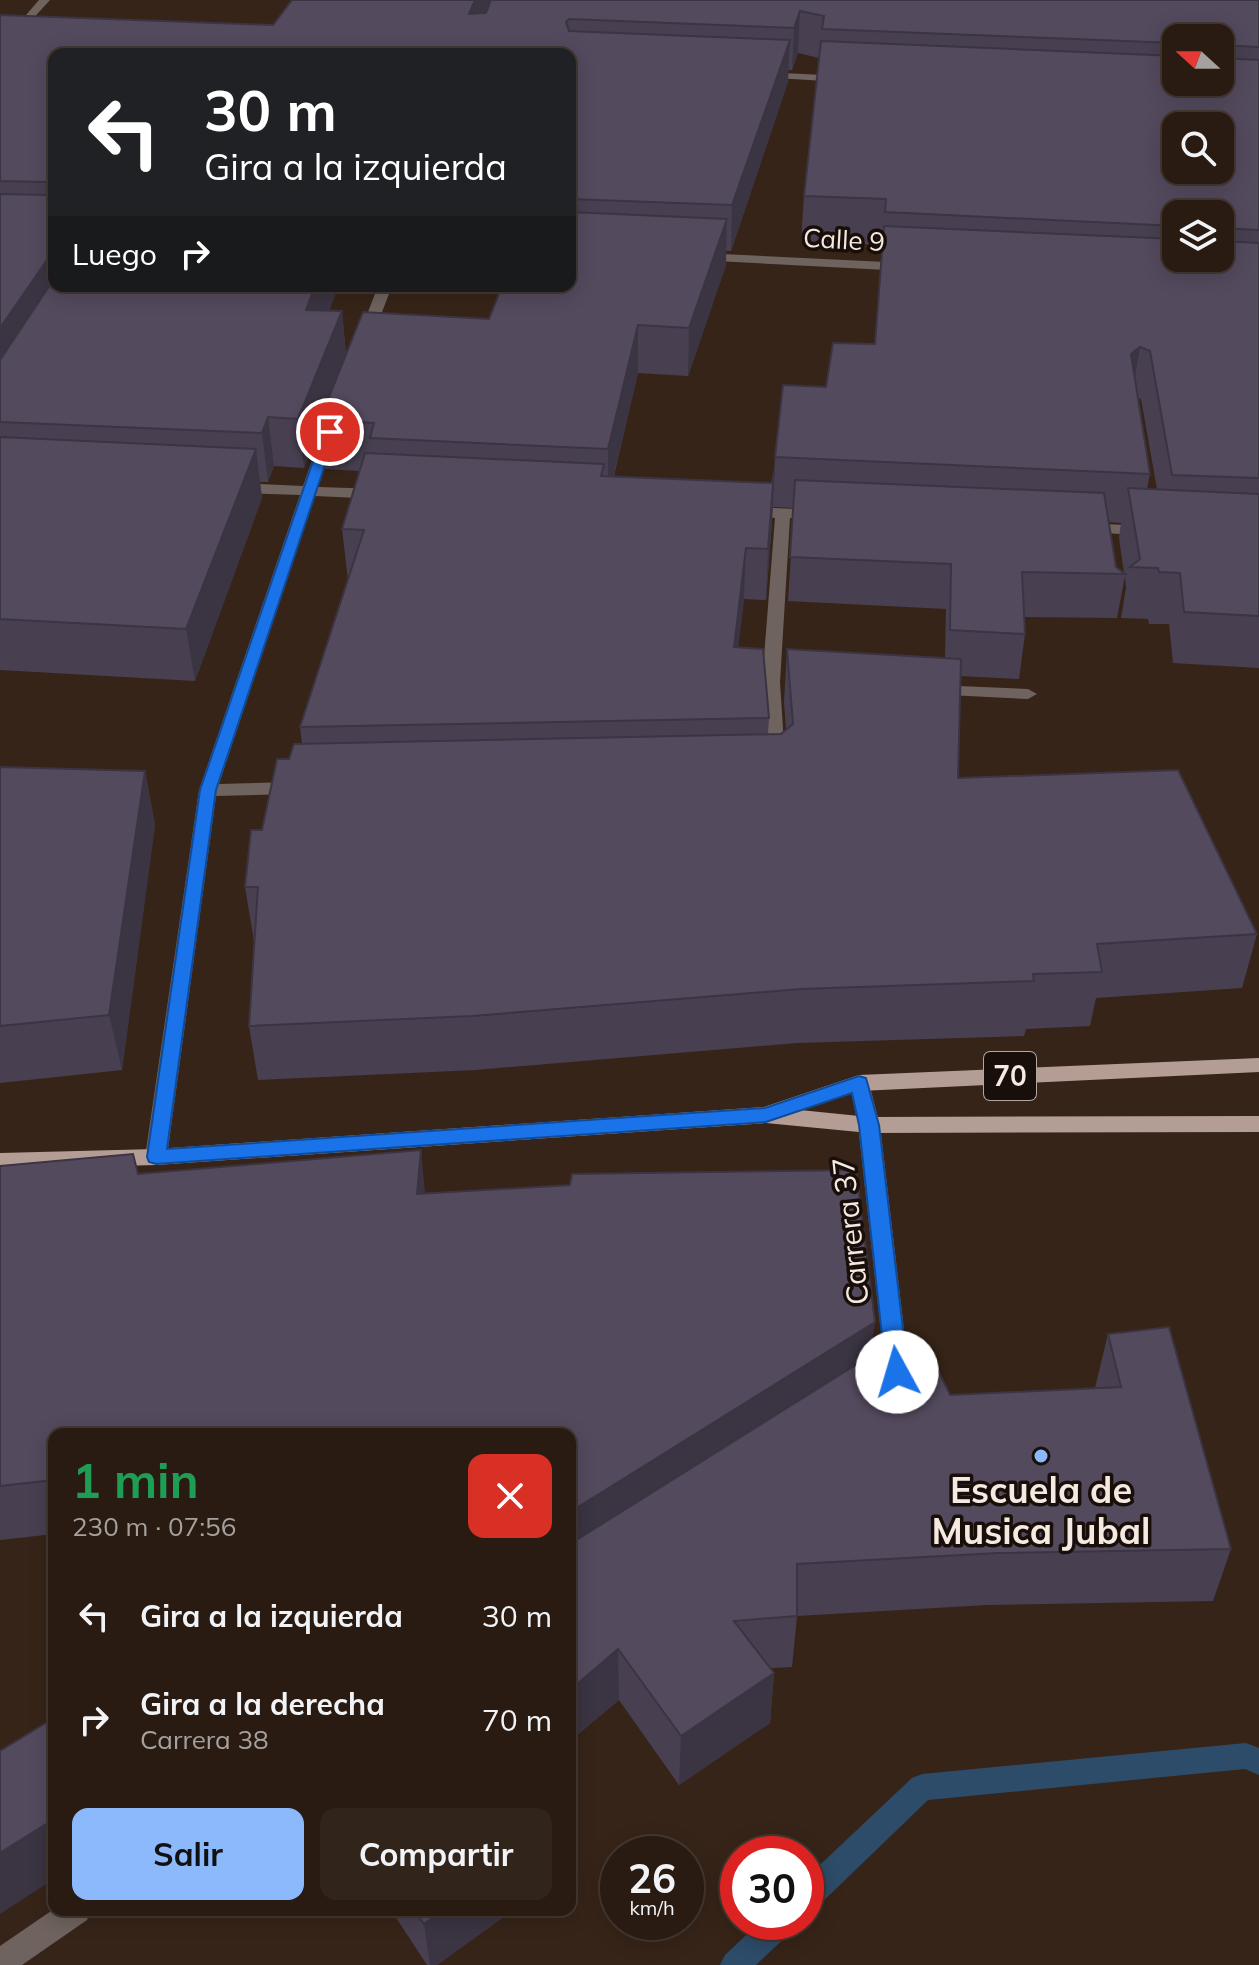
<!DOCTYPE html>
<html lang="es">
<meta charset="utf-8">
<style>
:root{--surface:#291b12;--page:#31241b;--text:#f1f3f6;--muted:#a5a19f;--line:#453932;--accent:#8cb9fc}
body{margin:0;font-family:Mulish,sans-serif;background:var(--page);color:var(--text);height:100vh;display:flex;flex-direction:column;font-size:30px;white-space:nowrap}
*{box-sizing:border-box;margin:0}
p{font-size:26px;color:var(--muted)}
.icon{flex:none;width:44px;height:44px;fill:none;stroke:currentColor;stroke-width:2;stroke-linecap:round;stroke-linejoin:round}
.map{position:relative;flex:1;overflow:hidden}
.panel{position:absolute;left:48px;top:1428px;width:528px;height:488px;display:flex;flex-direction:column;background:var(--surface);border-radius:16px;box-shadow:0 4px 20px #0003,0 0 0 2px var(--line)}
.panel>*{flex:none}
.hud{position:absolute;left:48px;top:48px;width:528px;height:244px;border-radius:16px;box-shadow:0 4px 20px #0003,0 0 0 2px var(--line);background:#202124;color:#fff;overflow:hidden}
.needle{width:52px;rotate:291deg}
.buttons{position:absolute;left:1162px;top:24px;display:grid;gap:16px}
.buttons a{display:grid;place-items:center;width:72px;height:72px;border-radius:16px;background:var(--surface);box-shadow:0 4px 20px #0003,0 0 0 2px var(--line);font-size:40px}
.speed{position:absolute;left:600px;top:1836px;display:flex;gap:16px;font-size:40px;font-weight:700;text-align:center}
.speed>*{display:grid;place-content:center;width:104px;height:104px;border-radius:50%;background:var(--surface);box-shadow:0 4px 20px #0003,0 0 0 2px var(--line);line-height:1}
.speed small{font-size:20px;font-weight:400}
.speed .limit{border:12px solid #d22;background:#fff;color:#111}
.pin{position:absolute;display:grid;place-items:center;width:68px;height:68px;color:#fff;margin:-34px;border:4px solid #fff;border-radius:50%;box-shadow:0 2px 8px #0007}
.me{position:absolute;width:88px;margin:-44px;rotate:354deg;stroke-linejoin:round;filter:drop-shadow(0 0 6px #0008)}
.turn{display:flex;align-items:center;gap:28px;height:168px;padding:0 24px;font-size:36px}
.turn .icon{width:104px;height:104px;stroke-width:2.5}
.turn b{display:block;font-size:56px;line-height:68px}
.then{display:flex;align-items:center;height:76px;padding:0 24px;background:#0003;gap:16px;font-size:30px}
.round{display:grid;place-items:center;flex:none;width:84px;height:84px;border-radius:16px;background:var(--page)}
.headline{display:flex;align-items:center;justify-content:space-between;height:136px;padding:0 24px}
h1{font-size:48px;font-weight:700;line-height:60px;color:#1e9e55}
.primary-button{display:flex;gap:16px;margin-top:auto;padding:16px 24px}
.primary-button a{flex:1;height:92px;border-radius:16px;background:var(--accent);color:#111;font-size:32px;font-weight:700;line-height:92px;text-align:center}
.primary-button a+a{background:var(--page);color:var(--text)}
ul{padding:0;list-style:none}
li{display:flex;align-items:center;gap:24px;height:104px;padding:0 24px}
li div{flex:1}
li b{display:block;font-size:30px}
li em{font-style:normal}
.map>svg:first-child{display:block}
</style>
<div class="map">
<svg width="1259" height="1965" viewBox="0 0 1259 1965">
<rect width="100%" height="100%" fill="#372418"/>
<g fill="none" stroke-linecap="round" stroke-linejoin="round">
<!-- stream -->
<g fill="#2d4c69" fill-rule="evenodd">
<polygon points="1246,1743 1259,1748 1259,1775 1245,1769 928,1800 816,1908 806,1912 806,1878 912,1778 922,1774"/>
<polygon points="760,1922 795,1922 791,1932 756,1965 720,1965 725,1955"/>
</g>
<!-- minor -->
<g fill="#6f635f" fill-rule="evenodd">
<polygon points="39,0 50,0 0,55 0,45"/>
<polygon points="763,72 843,76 849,79 843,82 759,77 757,75"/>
<polygon points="702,253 906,263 913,267 906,271 697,260 695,257"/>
<polygon points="378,286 392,286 372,338 360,341 358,338"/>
<polygon points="332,420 339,424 318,487 380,489 388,494 380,499 315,496 219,784 296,782 305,788 296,794 216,796 167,1157 164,1163 148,1163 145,1157 199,790 300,495 236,493 228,488 236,483 303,486 325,424"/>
<polygon points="748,507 820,510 828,515 820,520 790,518 780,682 785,760 776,766 767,760 762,682 775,518 742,515 740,512"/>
<polygon points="1083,523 1147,526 1155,531 1147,536 1077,531 1075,528"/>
<polygon points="935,685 1028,689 1037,694 1028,699 929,694 926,690 929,686"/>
<polygon points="859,1075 866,1078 869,1083 880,1125 909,1372 905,1379 862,1404 854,1401 850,1394 854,1387 885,1368 858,1125 849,1083 852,1078"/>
<polygon points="54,1909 91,1910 87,1920 22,1965 0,1965 0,1946"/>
</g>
<!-- primary -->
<polygon fill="#b49d95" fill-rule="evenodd" points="1259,1058 1259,1072 860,1091 800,1110 869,1117 1259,1116 1259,1132 869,1133 766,1123 156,1165 0,1169 0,1153 156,1149 764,1107 859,1075"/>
</g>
<!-- wall -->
<g fill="#484051" fill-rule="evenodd">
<path d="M1259 0V668L1173 663 1169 624H1149L1148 619 1121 618 1126 588 1125 576 1117 618 1024 617 1025 634 1019 679 960 676 958 778 1257 934 1242 988 1096 998 1090 1026 1026 1029 1024 1036 797 1043 475 1070 258 1080 249 1026 254 941 245 887 262 830 289 759 302 744 300 727 348 580 342 529 360 471 325 469 321 426 304 468 274 466 268 482H260L262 498 195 681 0 670V15L273 25ZM1176 38H1220V82H1176ZM798 53 819 58 804 196 801 241 882 245 875 344 826 387 775 457 774 474 772 483 614 476 638 373 688 376 726 265V251H731L788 82V70H792ZM54 54H570V286L489 319 346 354 342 311 54 286ZM1176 214H1220V258H1176ZM1138 398 1141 399 1157 489H1147L1150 474ZM773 507 794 508 788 601 946 609 945 658 787 649 784 702 786 730 781 734H768L769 718 738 647 744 599 766 600ZM1109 522 1121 523 1119 538 1124 573 1116 567Z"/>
<polygon points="0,767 145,771 155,825 122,1070 0,1083"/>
<polygon points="0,1166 425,1194 870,1356 882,1380 950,1395 1095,1388 1108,1334 1231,1549 1213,1601 987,1605 797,1616 792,1667 771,1668 774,1673 770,1723 679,1785 619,1700 570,1741 570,1434 54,1434 54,1534 0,1540"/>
<polygon points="391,1910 513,1910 437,1965 427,1965"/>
</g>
<!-- shaded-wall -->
<g fill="#3b3442">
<polygon points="475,0 494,0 472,54 469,14"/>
<polygon points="800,11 798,53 792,70 794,28"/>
<polygon points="790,40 788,82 731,251 732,205"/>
<polygon points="727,219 726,265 688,376 689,328"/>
<polygon points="54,250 54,286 0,392 0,328"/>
<polygon points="315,286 339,286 311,357 306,310"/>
<polygon points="342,311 346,359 320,420 321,426 304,468 298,419"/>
<polygon points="638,325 638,373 608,499 608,449"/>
<polygon points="1140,347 1132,395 1131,354"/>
<polygon points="268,417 274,466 268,482 262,433"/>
<polygon points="256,449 262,498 195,681 186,629"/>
<polygon points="774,472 772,522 766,600 768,549"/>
<polygon points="746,548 744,599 732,699 734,647"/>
<polygon points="145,771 155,825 122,1070 109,1015"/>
<polygon points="421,1150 426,1204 417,1194"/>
<polygon points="875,1322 868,1375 570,1565 570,1512"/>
<polygon points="618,1649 619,1700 570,1741 570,1690"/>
<polygon points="774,1673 770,1723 679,1785 681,1736"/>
<polygon points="54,1819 54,1879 0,1914 0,1853"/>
<polygon points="443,1910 513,1910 437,1965 430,1965 424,1924"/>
</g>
<!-- building -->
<g fill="#544a5e" stroke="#3b3442" stroke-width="2" fill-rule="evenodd">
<polygon points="292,0 475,0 469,14 486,13 491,0 1259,0 1259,47 1220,45 1220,38 1176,38 1176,43 822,29 824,16 800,11 794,28 569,19 566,22 569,31 790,40 732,205 570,199 570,54 54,54 54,250 0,328 0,194 47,195 48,185 46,182 0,181 0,15 273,25"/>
<path d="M821 41 1176 56V82H1220V58L1259 60V230L1220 228V214H1176V226L885 212 886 199 804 196ZM1176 126H1220V170H1176Z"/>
<polygon points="570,212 727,219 689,328 638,325 608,449 370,438 374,423 320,420 363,312 489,319 502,286 570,286"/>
<polygon points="884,226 1176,239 1176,258 1220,258 1220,241 1259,243 1259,478 1172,475 1150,351 1140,347 1131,354 1150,474 775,457 783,385 826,387 833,343 875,344"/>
<polygon points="54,279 54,286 315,286 306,310 342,311 298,419 268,417 262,433 0,422 0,360"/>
<polygon points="0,437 256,449 186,629 0,619"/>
<polygon points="365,453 604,464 601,476 772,483 774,472 768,549 746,548 734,647 763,649 769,718 300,727 364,530 342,529"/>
<polygon points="795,480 1104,493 1116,567 1125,574 1022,572 1025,634 950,630 951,564 790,557"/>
<polygon points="1128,488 1259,494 1259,616 1184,612 1180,573 1159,572 1158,568 1130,567 1140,559"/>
<polygon points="787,649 961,659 958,778 1178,770 1257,934 1097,944 1102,972 1033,974 1034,981 801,989 472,1016 249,1026 258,887 245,887 251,830 262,830 277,759 289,759 294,744 781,734 793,724"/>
<polygon points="0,767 145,771 109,1015 0,1026"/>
<polygon points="421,1150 417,1194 570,1185 572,1174 856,1170 875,1322 570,1512 570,1434 54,1434 54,1480 0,1486 0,1166 133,1154 138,1174"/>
<polygon points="1169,1327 1231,1549 998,1553 797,1564 797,1616 734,1621 774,1673 681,1736 618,1649 570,1690 570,1544 878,1351 882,1380 939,1372 950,1395 1121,1387 1108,1334"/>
<polygon points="54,1718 54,1819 0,1853 0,1751"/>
<polygon points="414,1910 443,1910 424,1924"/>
</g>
<!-- route -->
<polygon fill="#1a73e8" stroke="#114b97" stroke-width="2" points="330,428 336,432 216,790 167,1149 765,1108 859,1076 866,1078 879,1125 908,1372 904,1378 897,1381 889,1378 886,1372 859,1125 852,1093 766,1122 156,1164 149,1162 147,1157 200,790 323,432"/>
<!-- markers -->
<circle fill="#8cb9fc" stroke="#180f0a" stroke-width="3" cx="1041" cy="1456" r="8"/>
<g text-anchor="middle" stroke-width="7" stroke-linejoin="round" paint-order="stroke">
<!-- far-street labels -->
<g font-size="26" fill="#f6e9e1" stroke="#180f0a">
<text transform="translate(844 240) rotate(3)" y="9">Calle 9</text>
</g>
<!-- shield labels -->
<rect fill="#180f0a" stroke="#b3a8a0" stroke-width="2" x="984" y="1052" width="52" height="48" rx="6"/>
<g font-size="28" font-weight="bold" fill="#f6e9e1">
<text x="1010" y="1086">70</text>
</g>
<!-- street labels -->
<g font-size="30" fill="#f6e9e1" stroke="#180f0a">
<text transform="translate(851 1231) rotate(-96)" y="10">Carrera 37</text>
</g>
<!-- near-poi labels -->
<g font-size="36" font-weight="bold" fill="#f6e9e1" stroke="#180f0a">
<text x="1041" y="1503">Escuela de<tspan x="1041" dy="41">Musica Jubal</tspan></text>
</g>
</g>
</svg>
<div class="buttons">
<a><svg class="needle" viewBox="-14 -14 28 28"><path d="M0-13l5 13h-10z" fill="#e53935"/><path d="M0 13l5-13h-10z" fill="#a5a19f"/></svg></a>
<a><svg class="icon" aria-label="search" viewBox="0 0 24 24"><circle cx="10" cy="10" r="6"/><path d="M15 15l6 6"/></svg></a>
<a><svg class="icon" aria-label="layers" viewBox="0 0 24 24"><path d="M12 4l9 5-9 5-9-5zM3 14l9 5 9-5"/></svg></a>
</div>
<div class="speed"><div>26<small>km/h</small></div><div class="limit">30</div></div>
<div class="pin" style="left:330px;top:432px;background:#d93025"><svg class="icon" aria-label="arrive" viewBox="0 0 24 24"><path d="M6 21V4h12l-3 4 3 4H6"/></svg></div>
<svg class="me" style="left:897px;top:1372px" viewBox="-20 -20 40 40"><circle r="19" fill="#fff"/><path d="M0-13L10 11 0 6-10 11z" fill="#1a73e8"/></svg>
<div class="hud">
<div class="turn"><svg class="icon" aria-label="left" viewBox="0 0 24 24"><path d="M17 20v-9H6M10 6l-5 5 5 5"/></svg><div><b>30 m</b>Gira a la izquierda</div></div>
<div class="then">Luego<svg class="icon" aria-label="right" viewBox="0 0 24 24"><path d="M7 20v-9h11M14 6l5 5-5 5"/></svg></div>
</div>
<section class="panel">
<div class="headline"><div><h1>1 min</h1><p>230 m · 07:56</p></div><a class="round" style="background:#d93025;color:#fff"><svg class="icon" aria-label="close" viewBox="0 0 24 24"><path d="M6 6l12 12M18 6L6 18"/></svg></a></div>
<ul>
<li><svg class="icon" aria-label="left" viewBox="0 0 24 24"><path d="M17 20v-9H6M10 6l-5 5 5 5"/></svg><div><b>Gira a la izquierda</b></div><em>30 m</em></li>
<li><svg class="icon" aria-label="right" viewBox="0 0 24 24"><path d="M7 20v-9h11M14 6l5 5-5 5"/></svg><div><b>Gira a la derecha</b><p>Carrera 38</p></div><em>70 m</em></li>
</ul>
<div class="primary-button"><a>Salir</a><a>Compartir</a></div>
</section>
</div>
